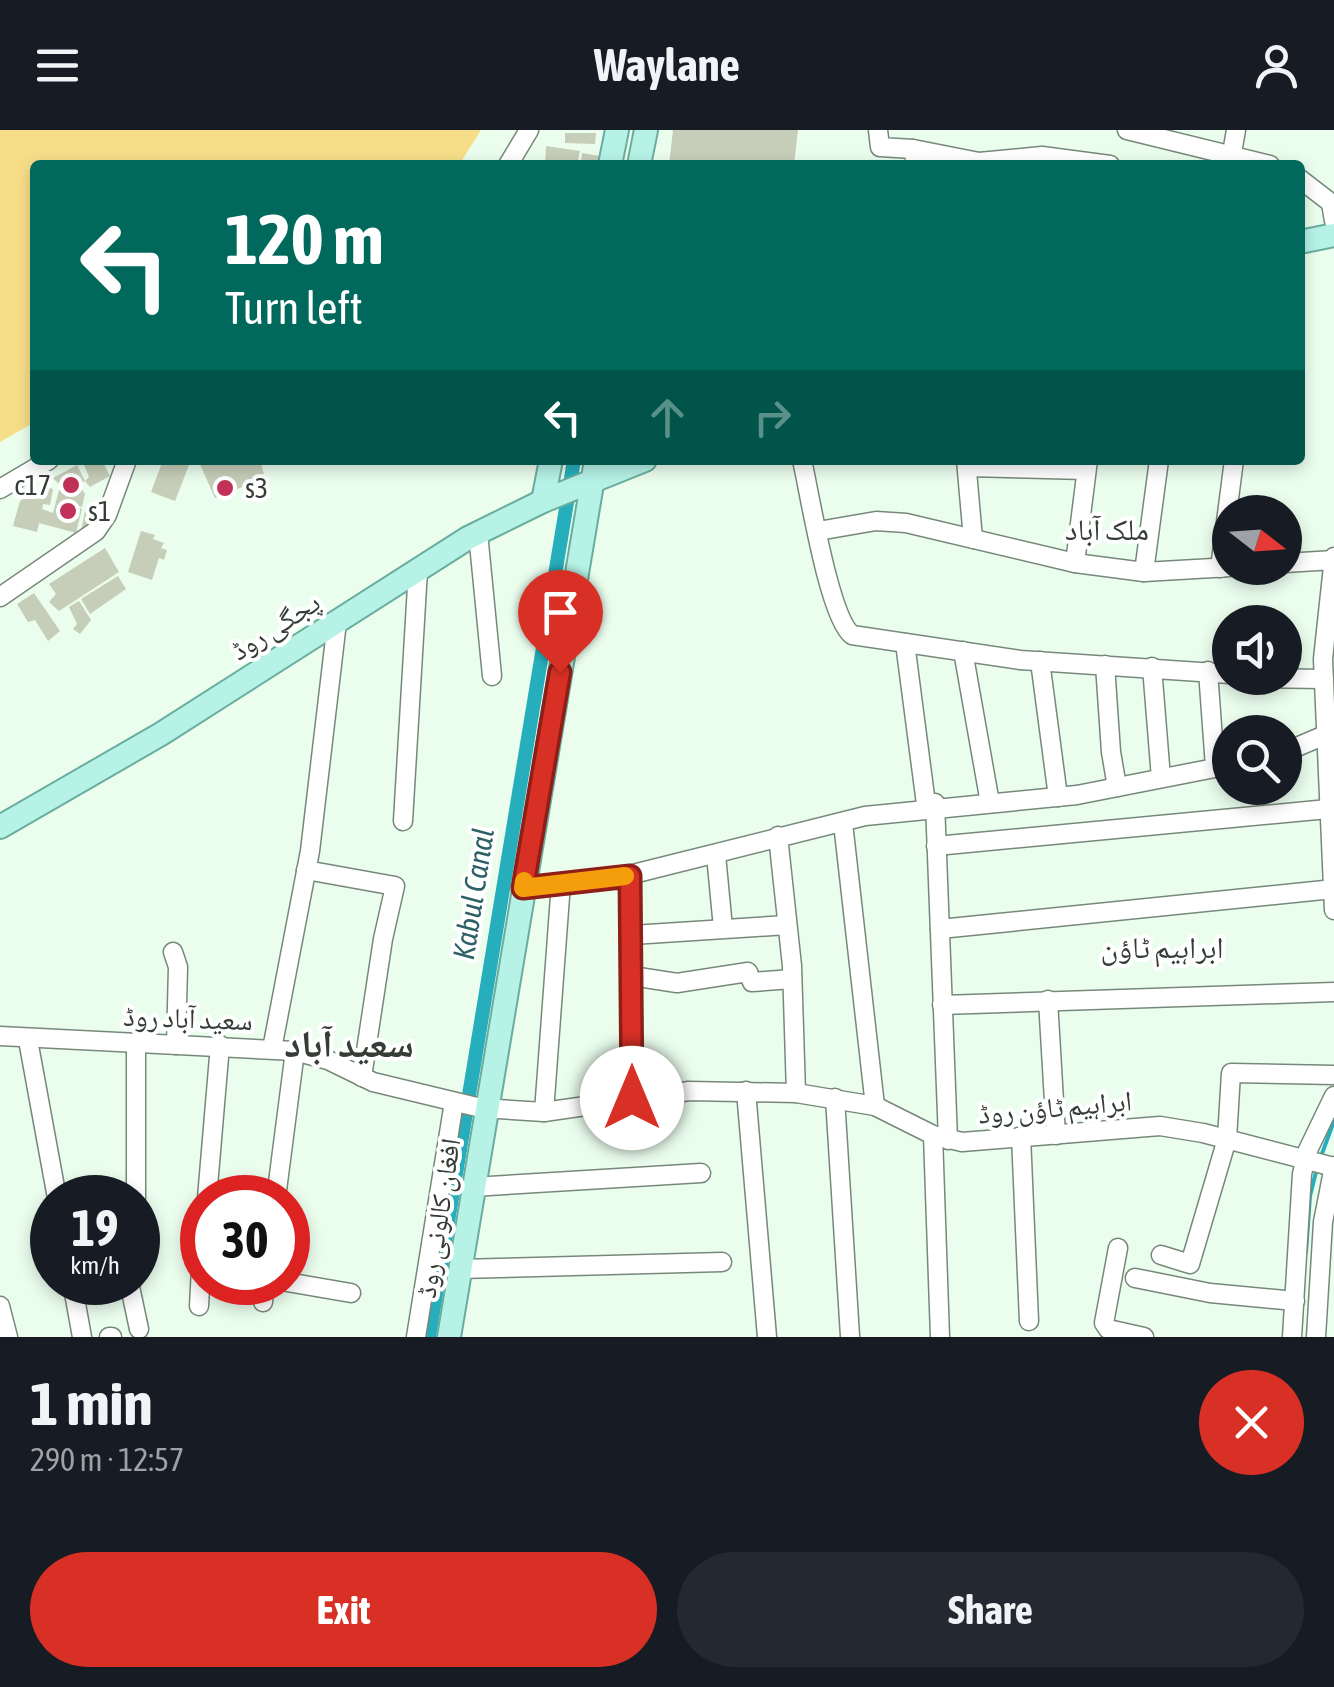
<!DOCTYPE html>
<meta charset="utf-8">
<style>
:root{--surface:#171b24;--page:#242831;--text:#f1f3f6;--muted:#9ea1a6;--accent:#d93025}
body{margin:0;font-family:"Asap Condensed","Noto Naskh Arabic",sans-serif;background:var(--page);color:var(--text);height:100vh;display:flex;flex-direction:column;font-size:38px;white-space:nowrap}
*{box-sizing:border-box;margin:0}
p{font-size:32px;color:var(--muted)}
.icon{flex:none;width:55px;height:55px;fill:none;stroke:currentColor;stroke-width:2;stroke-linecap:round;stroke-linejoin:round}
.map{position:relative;height:1207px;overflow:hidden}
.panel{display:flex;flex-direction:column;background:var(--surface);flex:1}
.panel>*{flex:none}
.top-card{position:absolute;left:30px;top:30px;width:1275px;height:305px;border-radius:10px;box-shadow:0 5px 15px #0003;background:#00695c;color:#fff;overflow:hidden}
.needle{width:65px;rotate:107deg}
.controls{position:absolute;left:1212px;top:365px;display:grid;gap:20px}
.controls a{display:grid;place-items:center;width:90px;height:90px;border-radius:50%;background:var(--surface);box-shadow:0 5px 15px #0003;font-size:50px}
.speed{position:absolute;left:30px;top:1045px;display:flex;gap:20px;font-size:50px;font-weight:700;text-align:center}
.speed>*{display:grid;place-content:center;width:130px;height:130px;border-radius:50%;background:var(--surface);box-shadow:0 5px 15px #0003;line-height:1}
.speed small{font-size:25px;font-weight:400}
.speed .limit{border:15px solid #d22;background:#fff;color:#111}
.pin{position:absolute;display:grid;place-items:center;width:85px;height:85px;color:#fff;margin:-102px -42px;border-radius:50% 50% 50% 0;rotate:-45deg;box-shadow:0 0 10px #0007}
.pin .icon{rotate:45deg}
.me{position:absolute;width:110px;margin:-55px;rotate:0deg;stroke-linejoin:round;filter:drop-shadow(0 0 8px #0008)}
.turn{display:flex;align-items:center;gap:35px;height:210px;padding:0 30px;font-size:45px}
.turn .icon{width:130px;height:130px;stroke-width:2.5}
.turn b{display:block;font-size:70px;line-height:85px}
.lanes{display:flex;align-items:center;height:95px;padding:0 30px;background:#0003;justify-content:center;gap:50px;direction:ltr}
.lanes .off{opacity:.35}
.round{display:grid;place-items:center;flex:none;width:105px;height:105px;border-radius:52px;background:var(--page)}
.overview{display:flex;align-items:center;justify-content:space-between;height:170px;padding:0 30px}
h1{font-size:60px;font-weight:700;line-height:75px}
.primary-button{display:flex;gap:20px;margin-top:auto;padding:20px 30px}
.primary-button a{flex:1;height:115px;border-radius:60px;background:var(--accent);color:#fff;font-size:40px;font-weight:700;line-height:115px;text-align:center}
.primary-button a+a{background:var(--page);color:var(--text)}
header{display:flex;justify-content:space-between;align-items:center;height:130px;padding:0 30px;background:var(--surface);font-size:45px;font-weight:700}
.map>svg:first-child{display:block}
</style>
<header><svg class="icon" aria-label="menu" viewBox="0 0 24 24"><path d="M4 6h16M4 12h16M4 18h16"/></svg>Waylane<svg class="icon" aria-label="person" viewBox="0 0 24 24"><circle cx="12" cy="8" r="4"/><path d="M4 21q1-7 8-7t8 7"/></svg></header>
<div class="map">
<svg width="1334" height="1207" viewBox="0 0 1334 1207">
<rect width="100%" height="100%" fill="#ebfeee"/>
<!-- green -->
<polygon fill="#f6de89" points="0,0 481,0 459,35 35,35 35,292 0,312"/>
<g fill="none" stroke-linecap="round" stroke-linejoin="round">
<!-- stream -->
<g stroke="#27aebd" stroke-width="4">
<polyline points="1320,1029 1334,991"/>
<polyline points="1306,1122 1310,1066 1317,1038"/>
</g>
<!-- canal -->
<polyline stroke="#27aebd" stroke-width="14" points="429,1207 574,330"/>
</g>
<!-- building -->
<g fill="#c6cdb8">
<polygon points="673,0 798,0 794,35 669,35"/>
<polygon points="565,3 596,3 595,14 565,13"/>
<polygon points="546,16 580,21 577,35 545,35"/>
<polygon points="582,23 606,27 604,35 581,35"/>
<polygon points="82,330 102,330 110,346 90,357 85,351 89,347"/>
<polygon points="163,330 191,330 175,371 151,362"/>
<polygon points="198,330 260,330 265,348 215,368"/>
<polygon points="77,335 85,351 79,354 85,364 82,377 69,373 82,379 76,403 39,393 37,402 13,396 20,371 43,356 53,359 50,375 43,374 42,379 53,383 59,360 70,365 53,348"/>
<polygon points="86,376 94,384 90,403 81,402"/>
<polygon points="141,401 155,405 153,409 164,413 161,418 167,420 164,430 159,428 152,450 128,442"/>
<polygon points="105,418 119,442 59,481 49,472 56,464 49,454"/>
<polygon points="118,446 126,459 90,484 81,469"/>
<polygon points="34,463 60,501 48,511 35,490 28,492 17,474"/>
<polygon points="79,471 91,490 80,504 73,499 77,494 69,477"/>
</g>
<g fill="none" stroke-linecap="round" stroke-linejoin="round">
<defs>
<g id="minor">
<polyline points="878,0 880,17 913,19 916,35"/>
<polyline points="1127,0 1270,35"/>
<polyline points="913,19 979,32 1042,26 1110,35"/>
<polyline points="1232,23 1236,0"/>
<polyline points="508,35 529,0"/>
<polyline points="1300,49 1331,73 1334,91"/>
<path d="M802 330C810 365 829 487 852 505L1020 530 1230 544"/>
<polyline points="966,330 973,409"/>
<polyline points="967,337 1086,340"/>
<polyline points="0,359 49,330"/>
<polyline points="818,401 876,391 906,393 1075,433 1144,442 1230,437"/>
<polyline points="478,403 492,546"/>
<polyline points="1334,427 1323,529 1334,780"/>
<polyline points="1075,433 1088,330"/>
<polyline points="1285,433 1334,430"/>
<polyline points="1220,438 1234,330"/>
<polyline points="1144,442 1159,330"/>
<polyline points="0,467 96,401 107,385 127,330"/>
<polyline points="905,513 926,674 935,673 948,1010"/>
<polyline points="963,521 990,673"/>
<polyline points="1040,531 1058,667"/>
<polyline points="1105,535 1111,622 1117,657"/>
<polyline points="1152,537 1161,648"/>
<polyline points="1208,541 1215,637"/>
<polyline points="1255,548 1324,549"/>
<polyline points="1285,622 1325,605"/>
<polyline points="403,691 418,440"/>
<polyline points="843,693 875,976"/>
<polyline points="778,706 792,836 796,963"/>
<polyline points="936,716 1328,679"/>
<polyline points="716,725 723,798"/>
<polyline points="306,740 395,756 383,809 362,947"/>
<polyline points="629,745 633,968"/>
<polyline points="523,758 629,745 865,686 1077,665 1230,635"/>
<polyline points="940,799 1334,759"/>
<polyline points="632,805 787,795"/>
<polyline points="173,822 178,837 176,915"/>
<polyline points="632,846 677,853 748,842 752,852 792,849"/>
<polyline points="1048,870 1056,1005"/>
<polyline points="942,875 1334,862"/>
<polyline points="0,906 295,921 328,930 373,952 481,978 544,982 689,961 796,963 875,976 933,1005 962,1012 1160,996 1203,1003 1334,1037"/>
<polyline points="28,910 57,1068"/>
<polyline points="272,919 310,721 337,492"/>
<polyline points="746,961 767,1207"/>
<polyline points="835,968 850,1206"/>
<polyline points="544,982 561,753"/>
<polyline points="933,1005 940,1207"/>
<polyline points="1021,1006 1029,1191"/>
<polyline points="472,1057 701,1043"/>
<polyline points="136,1068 136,915"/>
<polyline points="207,1068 220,915"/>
<polyline points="276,1068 295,921"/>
<polyline points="1118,1118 1104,1193 1108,1199 1144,1207"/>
<polyline points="1161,1125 1190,1134 1227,1009 1231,943 1334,945"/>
<polyline points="459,1139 722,1132"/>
<polyline points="1135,1148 1210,1163 1295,1171"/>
<polyline points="72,1152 82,1207"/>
<polyline points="129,1152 139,1199"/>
<polyline points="287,1152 351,1163"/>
<polyline points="263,1172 265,1152"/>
<polyline points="0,1176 8,1207"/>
<polyline points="199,1176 202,1121"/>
<polyline points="109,1207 112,1207"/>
<polyline points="416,1207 454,972"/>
<polyline points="1292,1207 1302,1044 1307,1022 1334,966"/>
<polyline points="1316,1207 1323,1092 1334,1036"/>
</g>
<g id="major">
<polyline points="610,35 617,0"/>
<polyline points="639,35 646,0"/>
<polyline points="1300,112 1334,105"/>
<polyline points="543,371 551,330"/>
<polyline points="0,697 161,604 468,408 543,371 645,330"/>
<polyline points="449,1207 596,330"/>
</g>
</defs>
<!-- minor casing -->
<use href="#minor" stroke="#77887a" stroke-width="21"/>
<!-- major casing -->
<use href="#major" stroke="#6aad9e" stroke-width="26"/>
<!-- minor -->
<use href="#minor" stroke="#fff" stroke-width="18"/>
<!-- major -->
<use href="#major" stroke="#b6f2e6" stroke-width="22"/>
</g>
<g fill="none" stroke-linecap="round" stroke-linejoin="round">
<defs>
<polyline id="route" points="560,542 523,758 630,746 632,968"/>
</defs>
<!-- route casing -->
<use href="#route" stroke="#8d1f18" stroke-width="25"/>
<!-- route -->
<use href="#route" stroke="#d93025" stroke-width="18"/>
<!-- slow -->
<polyline stroke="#f59e0b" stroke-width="18" points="524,751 523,758 625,746"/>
</g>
<!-- markers -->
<g fill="#c13158" stroke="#fff" stroke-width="4">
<circle cx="71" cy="355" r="10"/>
<circle cx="225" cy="358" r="10"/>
<circle cx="68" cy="381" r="10"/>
</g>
<g text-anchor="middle" stroke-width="8" stroke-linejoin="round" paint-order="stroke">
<!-- poi labels -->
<g font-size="28" fill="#363d37" stroke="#fff" text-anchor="start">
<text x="51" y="365" text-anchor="end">c17</text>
<text x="245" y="368">s3</text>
<text x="88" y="391">s1</text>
</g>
<!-- street labels -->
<g font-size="28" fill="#363d37" stroke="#fff">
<text transform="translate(275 496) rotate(-33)" y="10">پجگی روڈ</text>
<text transform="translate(188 888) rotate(2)" y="10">سعید آباد روڈ</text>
<text transform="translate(1055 977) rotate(-5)" y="10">ابراہیم ٹاؤن روڈ</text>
<text transform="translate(438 1088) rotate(-81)" y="10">افغان کالونی روڈ</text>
</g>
<!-- neighbourhood labels -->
<g font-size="30" fill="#363d37" stroke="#fff">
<text x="1107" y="410">ملک آباد</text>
<text x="1162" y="828">ابراہیم ٹاؤن</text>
</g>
<!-- water labels -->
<g font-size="30" font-style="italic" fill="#2d6167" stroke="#fff">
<text transform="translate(474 764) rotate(-81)" y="10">Kabul Canal</text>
</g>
<!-- district labels -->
<g font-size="38" font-weight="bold" fill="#363d37" stroke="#fff">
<text x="349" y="927">سعید آباد</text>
</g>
</g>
</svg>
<div class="controls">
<a><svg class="needle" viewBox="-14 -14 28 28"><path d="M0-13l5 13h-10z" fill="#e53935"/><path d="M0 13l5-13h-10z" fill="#9ea1a6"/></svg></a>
<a><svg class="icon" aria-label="sound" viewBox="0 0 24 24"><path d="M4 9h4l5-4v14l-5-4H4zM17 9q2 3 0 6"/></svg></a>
<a><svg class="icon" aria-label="search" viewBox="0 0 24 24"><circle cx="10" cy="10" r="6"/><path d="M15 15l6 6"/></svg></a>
</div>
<div class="speed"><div>19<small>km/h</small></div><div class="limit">30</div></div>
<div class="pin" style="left:560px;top:542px;background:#d93025"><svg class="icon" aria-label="arrive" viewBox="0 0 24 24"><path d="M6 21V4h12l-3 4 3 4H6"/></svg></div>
<svg class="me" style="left:632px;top:968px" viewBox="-20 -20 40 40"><circle r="19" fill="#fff"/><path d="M0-13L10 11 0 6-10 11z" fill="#d93025"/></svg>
<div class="top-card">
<div class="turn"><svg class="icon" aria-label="left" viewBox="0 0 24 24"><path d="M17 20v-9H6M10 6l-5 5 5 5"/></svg><div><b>120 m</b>Turn left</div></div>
<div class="lanes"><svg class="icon" aria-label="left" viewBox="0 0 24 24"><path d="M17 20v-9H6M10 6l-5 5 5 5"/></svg><svg class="icon off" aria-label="ahead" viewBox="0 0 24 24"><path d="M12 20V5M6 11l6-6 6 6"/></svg><svg class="icon off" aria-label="right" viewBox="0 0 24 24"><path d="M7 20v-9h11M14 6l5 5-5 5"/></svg></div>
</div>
</div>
<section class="panel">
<div class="overview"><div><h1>1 min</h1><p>290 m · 12:57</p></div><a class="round" style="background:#d93025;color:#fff"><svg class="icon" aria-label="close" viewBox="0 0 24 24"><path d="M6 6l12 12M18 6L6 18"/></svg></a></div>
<div class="primary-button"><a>Exit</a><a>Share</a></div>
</section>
